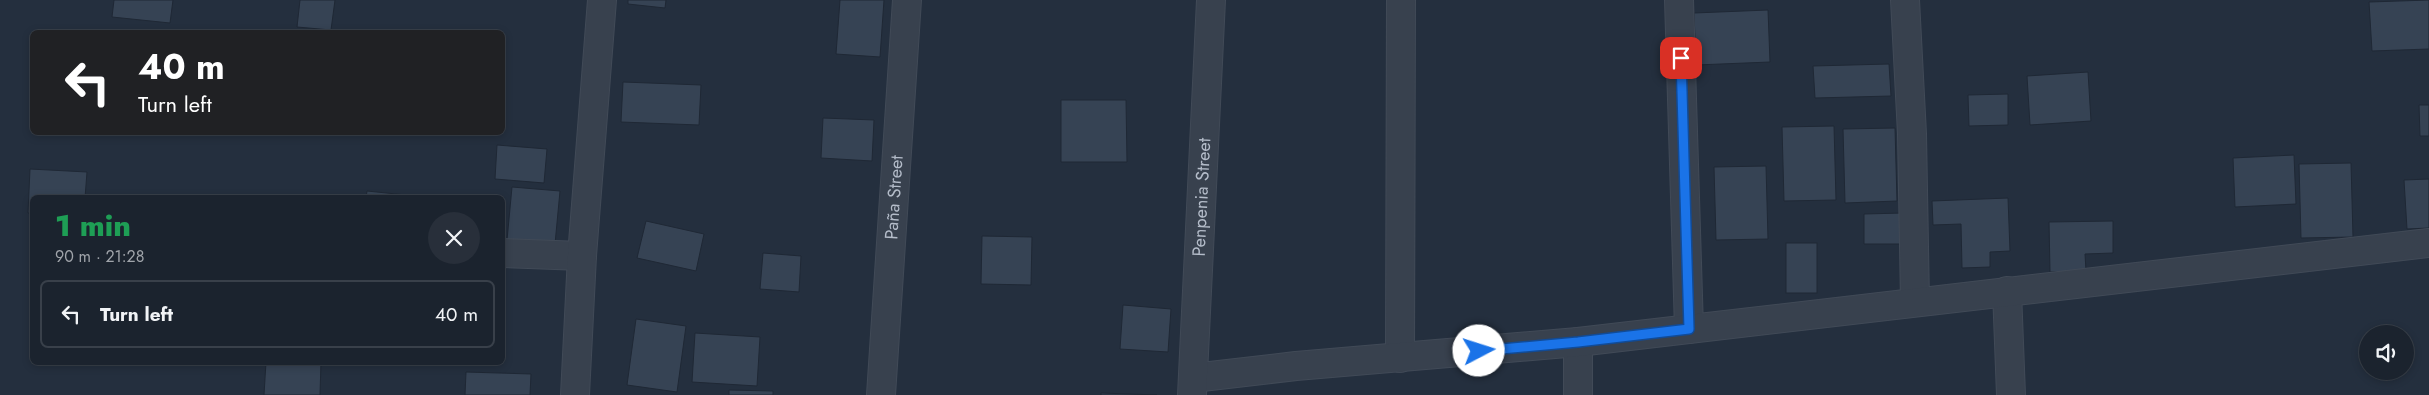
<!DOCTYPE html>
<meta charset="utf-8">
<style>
:root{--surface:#1b232e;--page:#282f3a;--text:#f1f3f6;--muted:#a0a4aa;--line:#39404a}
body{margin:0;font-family:Jost,sans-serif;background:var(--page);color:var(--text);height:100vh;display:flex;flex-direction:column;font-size:19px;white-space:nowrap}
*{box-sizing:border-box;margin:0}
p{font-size:16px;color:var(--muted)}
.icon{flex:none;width:28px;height:28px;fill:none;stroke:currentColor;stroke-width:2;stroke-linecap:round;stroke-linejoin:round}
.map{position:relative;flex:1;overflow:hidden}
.side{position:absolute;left:30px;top:195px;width:475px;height:170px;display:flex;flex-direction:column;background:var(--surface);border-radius:8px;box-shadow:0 2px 8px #0003,0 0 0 1px var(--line)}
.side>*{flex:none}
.banner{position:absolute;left:30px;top:30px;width:475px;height:105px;border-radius:8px;box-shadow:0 2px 8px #0003,0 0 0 1px var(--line);background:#202124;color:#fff;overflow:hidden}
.buttons{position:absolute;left:2359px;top:325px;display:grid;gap:10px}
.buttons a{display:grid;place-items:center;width:55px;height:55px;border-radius:50%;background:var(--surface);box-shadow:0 2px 8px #0003,0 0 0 1px var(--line);font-size:25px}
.pin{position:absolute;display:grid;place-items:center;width:42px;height:42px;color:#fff;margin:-21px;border-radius:10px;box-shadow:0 2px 8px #0006}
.me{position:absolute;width:55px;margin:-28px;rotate:85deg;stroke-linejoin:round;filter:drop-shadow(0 0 4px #0008)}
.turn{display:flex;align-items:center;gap:18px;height:105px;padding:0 25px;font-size:22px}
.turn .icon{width:65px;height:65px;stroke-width:2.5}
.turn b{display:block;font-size:35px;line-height:42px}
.round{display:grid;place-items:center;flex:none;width:52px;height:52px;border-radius:26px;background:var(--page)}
.overview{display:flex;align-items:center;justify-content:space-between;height:85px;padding:0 25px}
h1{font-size:30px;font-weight:800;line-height:38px;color:#1e9e55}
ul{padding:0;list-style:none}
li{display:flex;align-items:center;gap:15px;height:68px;margin:0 10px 8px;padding:0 15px;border:2px solid var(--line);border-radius:8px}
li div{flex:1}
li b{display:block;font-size:19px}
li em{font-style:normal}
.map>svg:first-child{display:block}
</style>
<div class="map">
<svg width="2429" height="395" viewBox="0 0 2429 395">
<rect width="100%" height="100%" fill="#242f3e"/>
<!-- building -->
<g fill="#364354" stroke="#1f2835">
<polygon points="114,0 173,0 170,23 112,17"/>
<polygon points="300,0 335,0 331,30 297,27"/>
<polygon points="628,0 666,0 665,8 628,4"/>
<polygon points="840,0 884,0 880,57 836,54"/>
<polygon points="2429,0 2429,49 2372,51 2369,2"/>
<polygon points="1768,10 1770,62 1696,65 1694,13"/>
<polygon points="1889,64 1891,96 1815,98 1813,66"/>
<polygon points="2088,72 2091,121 2030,125 2027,76"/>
<polygon points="623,82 701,85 699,125 621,122"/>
<polygon points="2008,94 2008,125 1969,126 1968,95"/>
<polygon points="1061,100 1126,100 1127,162 1061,162"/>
<polygon points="2419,105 2429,105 2429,136 2420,136"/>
<polygon points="823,118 874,120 872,161 821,158"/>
<polygon points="1834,126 1836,200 1784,201 1782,127"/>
<polygon points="1895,128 1897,201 1845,203 1843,129"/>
<polygon points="497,145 547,149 544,183 495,179"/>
<polygon points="2294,155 2296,204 2235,207 2233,158"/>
<polygon points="2351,163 2353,237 2301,238 2299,164"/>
<polygon points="1766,166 1768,239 1716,240 1714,167"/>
<polygon points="30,169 87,172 85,198 32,198 32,213 28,213"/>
<polygon points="2429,179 2429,228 2407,229 2404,180"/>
<polygon points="512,187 560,191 555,244 507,240"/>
<polygon points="367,191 406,195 406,198 366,198"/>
<polygon points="2008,198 2010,251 1990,252 1990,267 1962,268 1961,224 1933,225 1932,201"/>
<polygon points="1903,213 1904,244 1864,244 1864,214"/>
<polygon points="646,221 704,234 696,271 637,258"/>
<polygon points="2113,221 2113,253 2085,254 2086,271 2050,272 2049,222"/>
<polygon points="982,236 1032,237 1031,285 981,284"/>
<rect x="1786" y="243" width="31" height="50"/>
<polygon points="763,253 801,256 799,292 760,289"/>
<polygon points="1123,305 1171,309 1168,352 1120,349"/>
<polygon points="636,319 686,326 677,392 627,385"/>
<polygon points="695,333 760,337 757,386 692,382"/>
<polygon points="266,362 321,362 320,395 264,395"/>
<polygon points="466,372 531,374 530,395 465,395"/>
<polygon points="729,390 773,391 773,395 729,395"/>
<polygon points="1101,393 1157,395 1101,395"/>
</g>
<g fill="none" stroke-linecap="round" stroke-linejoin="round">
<defs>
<g id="minor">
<polyline points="1679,0 1689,329"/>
<polyline points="1905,0 1912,134 1915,302"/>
<polyline points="502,253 582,256"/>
<polyline points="2007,291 2011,395"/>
<polyline points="1578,342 1578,395"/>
<polyline points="1400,358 1401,0"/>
<polyline points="1193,378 1296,366 1578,342 2429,243"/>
<polyline points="575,395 582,256 602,0"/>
<path id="s1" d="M881 395 907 0"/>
<path id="s2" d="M1192 395 1211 0"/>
</g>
</defs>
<!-- minor casing -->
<use href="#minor" stroke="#414a57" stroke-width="30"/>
<!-- minor -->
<use href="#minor" stroke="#38414e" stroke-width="28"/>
</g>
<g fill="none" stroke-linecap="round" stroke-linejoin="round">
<defs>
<polyline id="route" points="1479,351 1578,342 1689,329 1681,58"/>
</defs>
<!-- route casing -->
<use href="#route" stroke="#114b97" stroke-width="12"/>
<!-- route -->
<use href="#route" stroke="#1a73e8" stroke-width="9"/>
</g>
<g text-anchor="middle" stroke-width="5" stroke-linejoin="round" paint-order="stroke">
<!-- street labels -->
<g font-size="18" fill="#b4bcc9" stroke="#1d2633">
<text dy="6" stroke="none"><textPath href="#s2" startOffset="198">Penpenia Street</textPath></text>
<text dy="6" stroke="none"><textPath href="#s1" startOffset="198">Paña Street</textPath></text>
</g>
</g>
</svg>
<div class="buttons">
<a><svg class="icon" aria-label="sound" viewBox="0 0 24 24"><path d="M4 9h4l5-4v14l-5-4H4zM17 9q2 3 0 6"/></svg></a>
</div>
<div class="pin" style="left:1681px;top:58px;background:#d93025"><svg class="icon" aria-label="arrive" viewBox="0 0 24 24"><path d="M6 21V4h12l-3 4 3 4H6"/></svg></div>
<svg class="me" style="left:1479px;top:351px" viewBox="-20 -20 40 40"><circle r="19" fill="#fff"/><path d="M0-13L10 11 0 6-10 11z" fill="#1a73e8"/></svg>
<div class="banner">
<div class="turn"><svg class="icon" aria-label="left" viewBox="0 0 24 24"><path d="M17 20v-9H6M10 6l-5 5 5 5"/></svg><div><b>40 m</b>Turn left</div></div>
</div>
<section class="side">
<div class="overview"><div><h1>1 min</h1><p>90 m · 21:28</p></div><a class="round"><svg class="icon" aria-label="close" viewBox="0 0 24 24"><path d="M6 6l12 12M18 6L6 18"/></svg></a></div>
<ul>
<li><svg class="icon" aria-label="left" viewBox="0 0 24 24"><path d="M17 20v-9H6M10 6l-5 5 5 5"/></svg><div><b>Turn left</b></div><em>40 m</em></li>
</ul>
</section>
</div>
